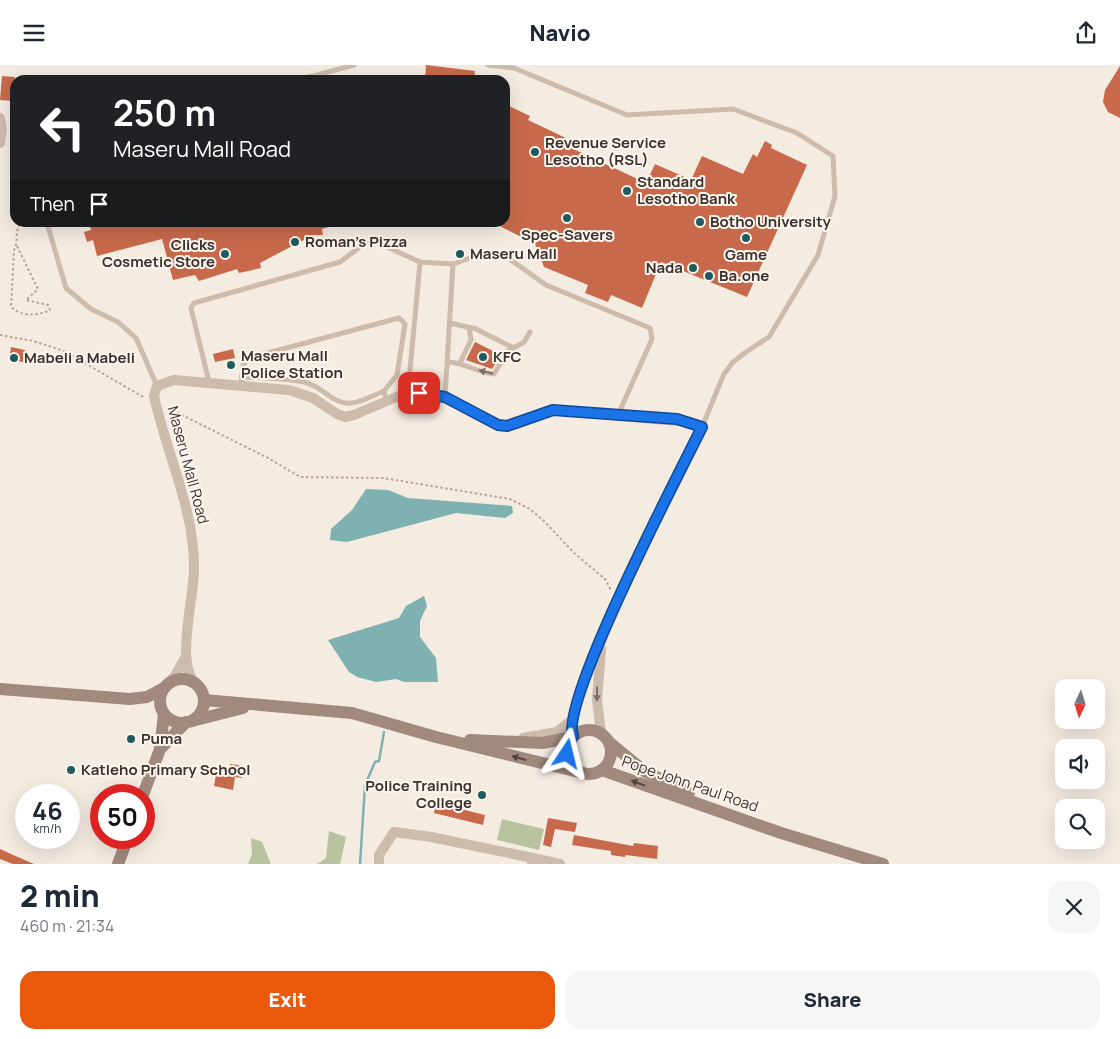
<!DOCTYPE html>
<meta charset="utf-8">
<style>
:root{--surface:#fff;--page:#f6f6f7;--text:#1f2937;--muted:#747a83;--accent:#ea580c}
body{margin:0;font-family:Manrope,sans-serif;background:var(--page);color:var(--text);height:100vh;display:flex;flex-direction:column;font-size:19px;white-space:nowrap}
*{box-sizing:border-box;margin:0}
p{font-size:16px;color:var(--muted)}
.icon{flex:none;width:28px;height:28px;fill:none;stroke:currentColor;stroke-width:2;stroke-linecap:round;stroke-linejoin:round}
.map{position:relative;height:799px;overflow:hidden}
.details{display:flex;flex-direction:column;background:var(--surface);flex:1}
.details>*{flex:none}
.top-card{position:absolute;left:10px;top:10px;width:500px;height:152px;border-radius:15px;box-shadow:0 5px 20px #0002;background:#202124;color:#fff;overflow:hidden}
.needle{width:32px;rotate:184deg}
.tools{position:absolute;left:1055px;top:614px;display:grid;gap:10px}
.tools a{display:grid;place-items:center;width:50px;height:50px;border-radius:10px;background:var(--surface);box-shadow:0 5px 20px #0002;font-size:25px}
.speed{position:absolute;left:15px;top:719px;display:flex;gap:10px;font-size:25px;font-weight:700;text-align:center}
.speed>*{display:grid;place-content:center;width:65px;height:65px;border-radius:50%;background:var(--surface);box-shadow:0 5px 20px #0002;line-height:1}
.speed small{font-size:12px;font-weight:400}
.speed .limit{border:8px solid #d22;background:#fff;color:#111}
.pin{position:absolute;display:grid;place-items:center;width:42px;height:42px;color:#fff;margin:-21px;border-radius:10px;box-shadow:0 2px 8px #0006}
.me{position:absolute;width:55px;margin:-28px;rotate:10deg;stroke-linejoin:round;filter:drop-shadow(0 0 4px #0008)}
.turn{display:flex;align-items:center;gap:18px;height:105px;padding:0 20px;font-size:22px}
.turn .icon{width:65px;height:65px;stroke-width:2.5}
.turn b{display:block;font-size:35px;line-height:42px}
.then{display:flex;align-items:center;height:48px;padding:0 20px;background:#0003;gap:10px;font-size:19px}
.round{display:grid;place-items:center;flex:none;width:52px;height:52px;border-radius:15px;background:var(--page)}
.head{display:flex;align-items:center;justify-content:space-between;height:85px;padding:0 20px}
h1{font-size:30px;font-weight:800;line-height:38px}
.cta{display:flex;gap:10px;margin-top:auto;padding:10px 20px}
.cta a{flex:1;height:58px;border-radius:15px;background:var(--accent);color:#fff;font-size:20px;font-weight:800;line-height:58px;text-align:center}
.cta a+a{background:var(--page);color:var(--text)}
header{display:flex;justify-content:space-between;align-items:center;height:65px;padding:0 20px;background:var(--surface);font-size:22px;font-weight:800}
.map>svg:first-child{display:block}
</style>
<header><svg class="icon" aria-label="menu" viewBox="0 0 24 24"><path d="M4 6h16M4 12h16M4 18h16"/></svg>Navio<svg class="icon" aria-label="share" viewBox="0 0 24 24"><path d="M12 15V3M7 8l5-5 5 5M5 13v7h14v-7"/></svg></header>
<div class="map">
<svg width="1120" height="799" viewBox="0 0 1120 799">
<rect width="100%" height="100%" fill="#f4ebe1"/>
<!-- green -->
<g fill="#b8c4a0">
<polygon points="502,754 544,764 539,785 497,775"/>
<polygon points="329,766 346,772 340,799 317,799 326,793"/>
<polygon points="251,773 262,777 271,799 248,799 252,789"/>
</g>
<!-- water -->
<g fill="#7fb0b2">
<polygon points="366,424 388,425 408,433 512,441 513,448 505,453 456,448 347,477 330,475 331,464 352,445"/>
<polygon points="424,531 427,541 420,556 420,572 436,593 438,617 404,617 396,614 376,617 357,612 349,607 328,575 399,553 406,541"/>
</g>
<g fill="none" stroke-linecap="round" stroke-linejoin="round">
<!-- stream -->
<polyline stroke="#7fb0b2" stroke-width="2.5" points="360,799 365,720 375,697 379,696 384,667"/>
</g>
<!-- building -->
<g fill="#c8694b">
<polygon points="426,0 475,6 474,15 425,15"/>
<polygon points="1120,1 1120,53 1108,47 1103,37 1105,25"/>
<polygon points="2,11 15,12 14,36 0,35"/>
<polygon points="505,39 530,51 528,55 568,74 565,80 646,118 655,99 691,115 702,91 743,109 753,89 757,92 765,76 772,80 771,83 807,100 747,232 661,197 642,243 611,230 608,237 585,228 588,220 544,202 535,179 494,158 505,158"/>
<polygon points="89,158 336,158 336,160 322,164 323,170 313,170 260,198 261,203 239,208 237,204 199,216 195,210 173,215 162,174 97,191 93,175 87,177 84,167 91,165"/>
<polygon points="475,277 501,290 492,304 466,295"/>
<polygon points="11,282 25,285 23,297 9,295"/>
<polygon points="233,284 235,293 215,297 213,289"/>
<polygon points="230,699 244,701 242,713 235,712 233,725 214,721 217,703 230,703"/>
<polygon points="436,738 485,750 483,760 434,748"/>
<polygon points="548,753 577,758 575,767 555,764 551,782 543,780"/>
<polygon points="574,770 633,781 634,778 658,781 657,794 626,790 625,792 611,790 611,786 572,780"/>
<polygon points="0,784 11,789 34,799 13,799 0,794"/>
</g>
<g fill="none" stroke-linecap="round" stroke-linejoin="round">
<!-- path -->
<g stroke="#b9a596" stroke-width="2" stroke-dasharray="2.5 2.5" stroke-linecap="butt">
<path d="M17 181 38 224 26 235 48 240 50 245C38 251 22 252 11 242L14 185C19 176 14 166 21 158"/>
<polyline points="0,270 33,276 64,286 145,333"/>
<polyline points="168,343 268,393 300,412 383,413 510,434 530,444 545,457 574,488 606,515 611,526"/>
</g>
<!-- lane -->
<g stroke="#cdbbac" stroke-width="5">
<polyline points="488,0 514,3 627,50 733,44 797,68 833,91 835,131 818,190 769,272 746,287 733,297 724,309 702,362"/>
<polyline points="298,15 354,0"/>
<polyline points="47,158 66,223 91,244 118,257 136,273 157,321"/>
<polyline points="450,258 476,264 514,283"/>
<path d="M448 297C467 298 477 308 494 309L508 286 524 277 530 267"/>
<polyline points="460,298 471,275 469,262"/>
<path d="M242 312C262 313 284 313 304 317 313 319 320 324 328 330 349 346 362 335 384 326"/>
<polyline points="209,317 191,243 194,238 340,197 364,179 374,176 420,197 453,199 476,191 491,188 504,190 546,220 650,263 652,274 618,350"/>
<polyline points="241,321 243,300 249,293 399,253 405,259 397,310 384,326 386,335"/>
<polyline points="408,327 420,197"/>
<polyline points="445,332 453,199"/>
</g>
<!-- street -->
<g stroke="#cdbbac" stroke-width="10">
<polyline points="0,53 2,65 0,78"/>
<polyline points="601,584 597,635 601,668"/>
<polyline points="169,618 176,609 186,591"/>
<path d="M195 618C175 596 195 531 194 502 194 443 166 387 154 331L157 321 174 315 289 325 313 333 337 349 345 352 354 350 408 327 445 332 498 359 507 361 516 359 553 345 689 357 702 362C680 407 560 636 573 671"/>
<polyline points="523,673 557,667 572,655"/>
<polyline points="379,799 379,790 394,767 431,772 533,793"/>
<polyline points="532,799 533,793 560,799"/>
</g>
<!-- secondary -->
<g stroke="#a18a7d" stroke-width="12">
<circle cx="182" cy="636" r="22"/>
<polyline points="0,624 130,634 147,632 164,623"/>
<polyline points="204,635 352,648 436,672 583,708"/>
<polyline points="192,656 243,643"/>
<circle cx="589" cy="687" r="22"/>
<polyline points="470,675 543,678 572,672"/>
<polyline points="609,677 644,706 689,728"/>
<polyline points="160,684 186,657"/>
<polyline points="602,705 781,768 883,799"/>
<polyline points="143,730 160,684 164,649"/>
<polyline points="118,799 128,772"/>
</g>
</g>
<!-- one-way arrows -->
<defs><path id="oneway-solid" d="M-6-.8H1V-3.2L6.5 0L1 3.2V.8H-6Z" transform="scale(1.25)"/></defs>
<g fill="#7d6f65">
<use href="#oneway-solid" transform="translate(486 307) rotate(-166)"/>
<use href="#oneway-solid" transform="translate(597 629) rotate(91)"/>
</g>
<g fill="#544640">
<use href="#oneway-solid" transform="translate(519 693) rotate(-165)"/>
<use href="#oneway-solid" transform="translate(638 718) rotate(-160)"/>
</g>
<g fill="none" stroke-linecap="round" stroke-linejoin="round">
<defs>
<path id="route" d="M419 328 445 332 498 360 507 361 553 345 566 346 677 354 702 362C680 407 560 636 573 671L568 680 567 689"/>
</defs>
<!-- route casing -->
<use href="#route" stroke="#114b97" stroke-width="12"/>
<!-- route -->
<use href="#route" stroke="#1a73e8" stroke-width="9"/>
</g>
<!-- markers -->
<g fill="#1f5a5e" stroke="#fbf5ee" stroke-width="2">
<circle cx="535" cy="87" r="5"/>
<circle cx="627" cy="126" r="5"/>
<circle cx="567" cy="153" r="5"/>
<circle cx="700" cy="157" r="5"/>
<circle cx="746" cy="173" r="5"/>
<circle cx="295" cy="177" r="5"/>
<circle cx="225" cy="189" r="5"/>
<circle cx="460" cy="189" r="5"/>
<circle cx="693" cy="203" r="5"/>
<circle cx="709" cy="211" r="5"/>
<circle cx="483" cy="292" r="5"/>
<circle cx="14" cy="293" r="5"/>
<circle cx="231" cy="300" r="5"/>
<circle cx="131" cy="674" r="5"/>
<circle cx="71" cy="705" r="5"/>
<circle cx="482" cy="730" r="5"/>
</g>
<g text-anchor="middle" stroke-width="4" stroke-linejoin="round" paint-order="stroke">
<!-- poi labels -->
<g font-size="15" font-weight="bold" fill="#3b302b" stroke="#fbf5ee" text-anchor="start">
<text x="545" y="83">Revenue Service<tspan x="545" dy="17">Lesotho (RSL)</tspan></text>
<text x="637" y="122">Standard<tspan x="637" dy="17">Lesotho Bank</tspan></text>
<text x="710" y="162">Botho University</text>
<text x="567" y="175" text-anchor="middle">Spec-Savers</text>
<text x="305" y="182">Roman's Pizza</text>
<text x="215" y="185" text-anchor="end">Clicks<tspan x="215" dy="17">Cosmetic Store</tspan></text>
<text x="470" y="194">Maseru Mall</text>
<text x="746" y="195" text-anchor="middle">Game</text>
<text x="683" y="208" text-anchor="end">Nada</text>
<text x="719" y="216">Ba.one</text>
<text x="241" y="296">Maseru Mall<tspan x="241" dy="17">Police Station</tspan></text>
<text x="493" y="297">KFC</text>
<text x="24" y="298">Mabeli a Mabeli</text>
<text x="141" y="679">Puma</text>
<text x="81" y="710">Katleho Primary School</text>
<text x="472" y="726" text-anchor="end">Police Training<tspan x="472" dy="17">College</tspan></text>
</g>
<!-- street labels -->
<g font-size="15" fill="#3b302b" stroke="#fbf5ee">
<text transform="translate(188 400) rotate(75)" y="5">Maseru Mall Road</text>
<text transform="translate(690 719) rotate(19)" y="5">Pope John Paul Road</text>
</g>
</g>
</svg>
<div class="tools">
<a><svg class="needle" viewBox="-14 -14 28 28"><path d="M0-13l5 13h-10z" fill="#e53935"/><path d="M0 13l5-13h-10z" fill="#747a83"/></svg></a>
<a><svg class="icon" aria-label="sound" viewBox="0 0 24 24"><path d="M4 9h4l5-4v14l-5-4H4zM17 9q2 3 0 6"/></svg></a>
<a><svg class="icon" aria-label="search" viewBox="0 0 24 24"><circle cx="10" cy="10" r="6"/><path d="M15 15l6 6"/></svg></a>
</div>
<div class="speed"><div>46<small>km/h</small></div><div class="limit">50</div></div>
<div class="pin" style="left:419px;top:328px;background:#d93025"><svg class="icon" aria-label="arrive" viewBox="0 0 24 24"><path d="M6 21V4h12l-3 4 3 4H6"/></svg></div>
<svg class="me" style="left:567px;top:689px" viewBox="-20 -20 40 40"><path d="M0-17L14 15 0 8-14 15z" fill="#1a73e8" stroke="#fff" stroke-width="4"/></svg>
<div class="top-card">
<div class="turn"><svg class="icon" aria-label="left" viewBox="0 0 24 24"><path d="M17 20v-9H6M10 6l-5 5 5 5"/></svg><div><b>250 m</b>Maseru Mall Road</div></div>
<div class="then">Then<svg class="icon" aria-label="arrive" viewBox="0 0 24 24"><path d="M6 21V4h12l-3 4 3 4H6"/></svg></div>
</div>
</div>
<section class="details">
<div class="head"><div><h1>2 min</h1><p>460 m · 21:34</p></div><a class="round"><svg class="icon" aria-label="close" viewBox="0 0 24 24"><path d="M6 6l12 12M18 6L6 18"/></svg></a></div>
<div class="cta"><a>Exit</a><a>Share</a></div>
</section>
